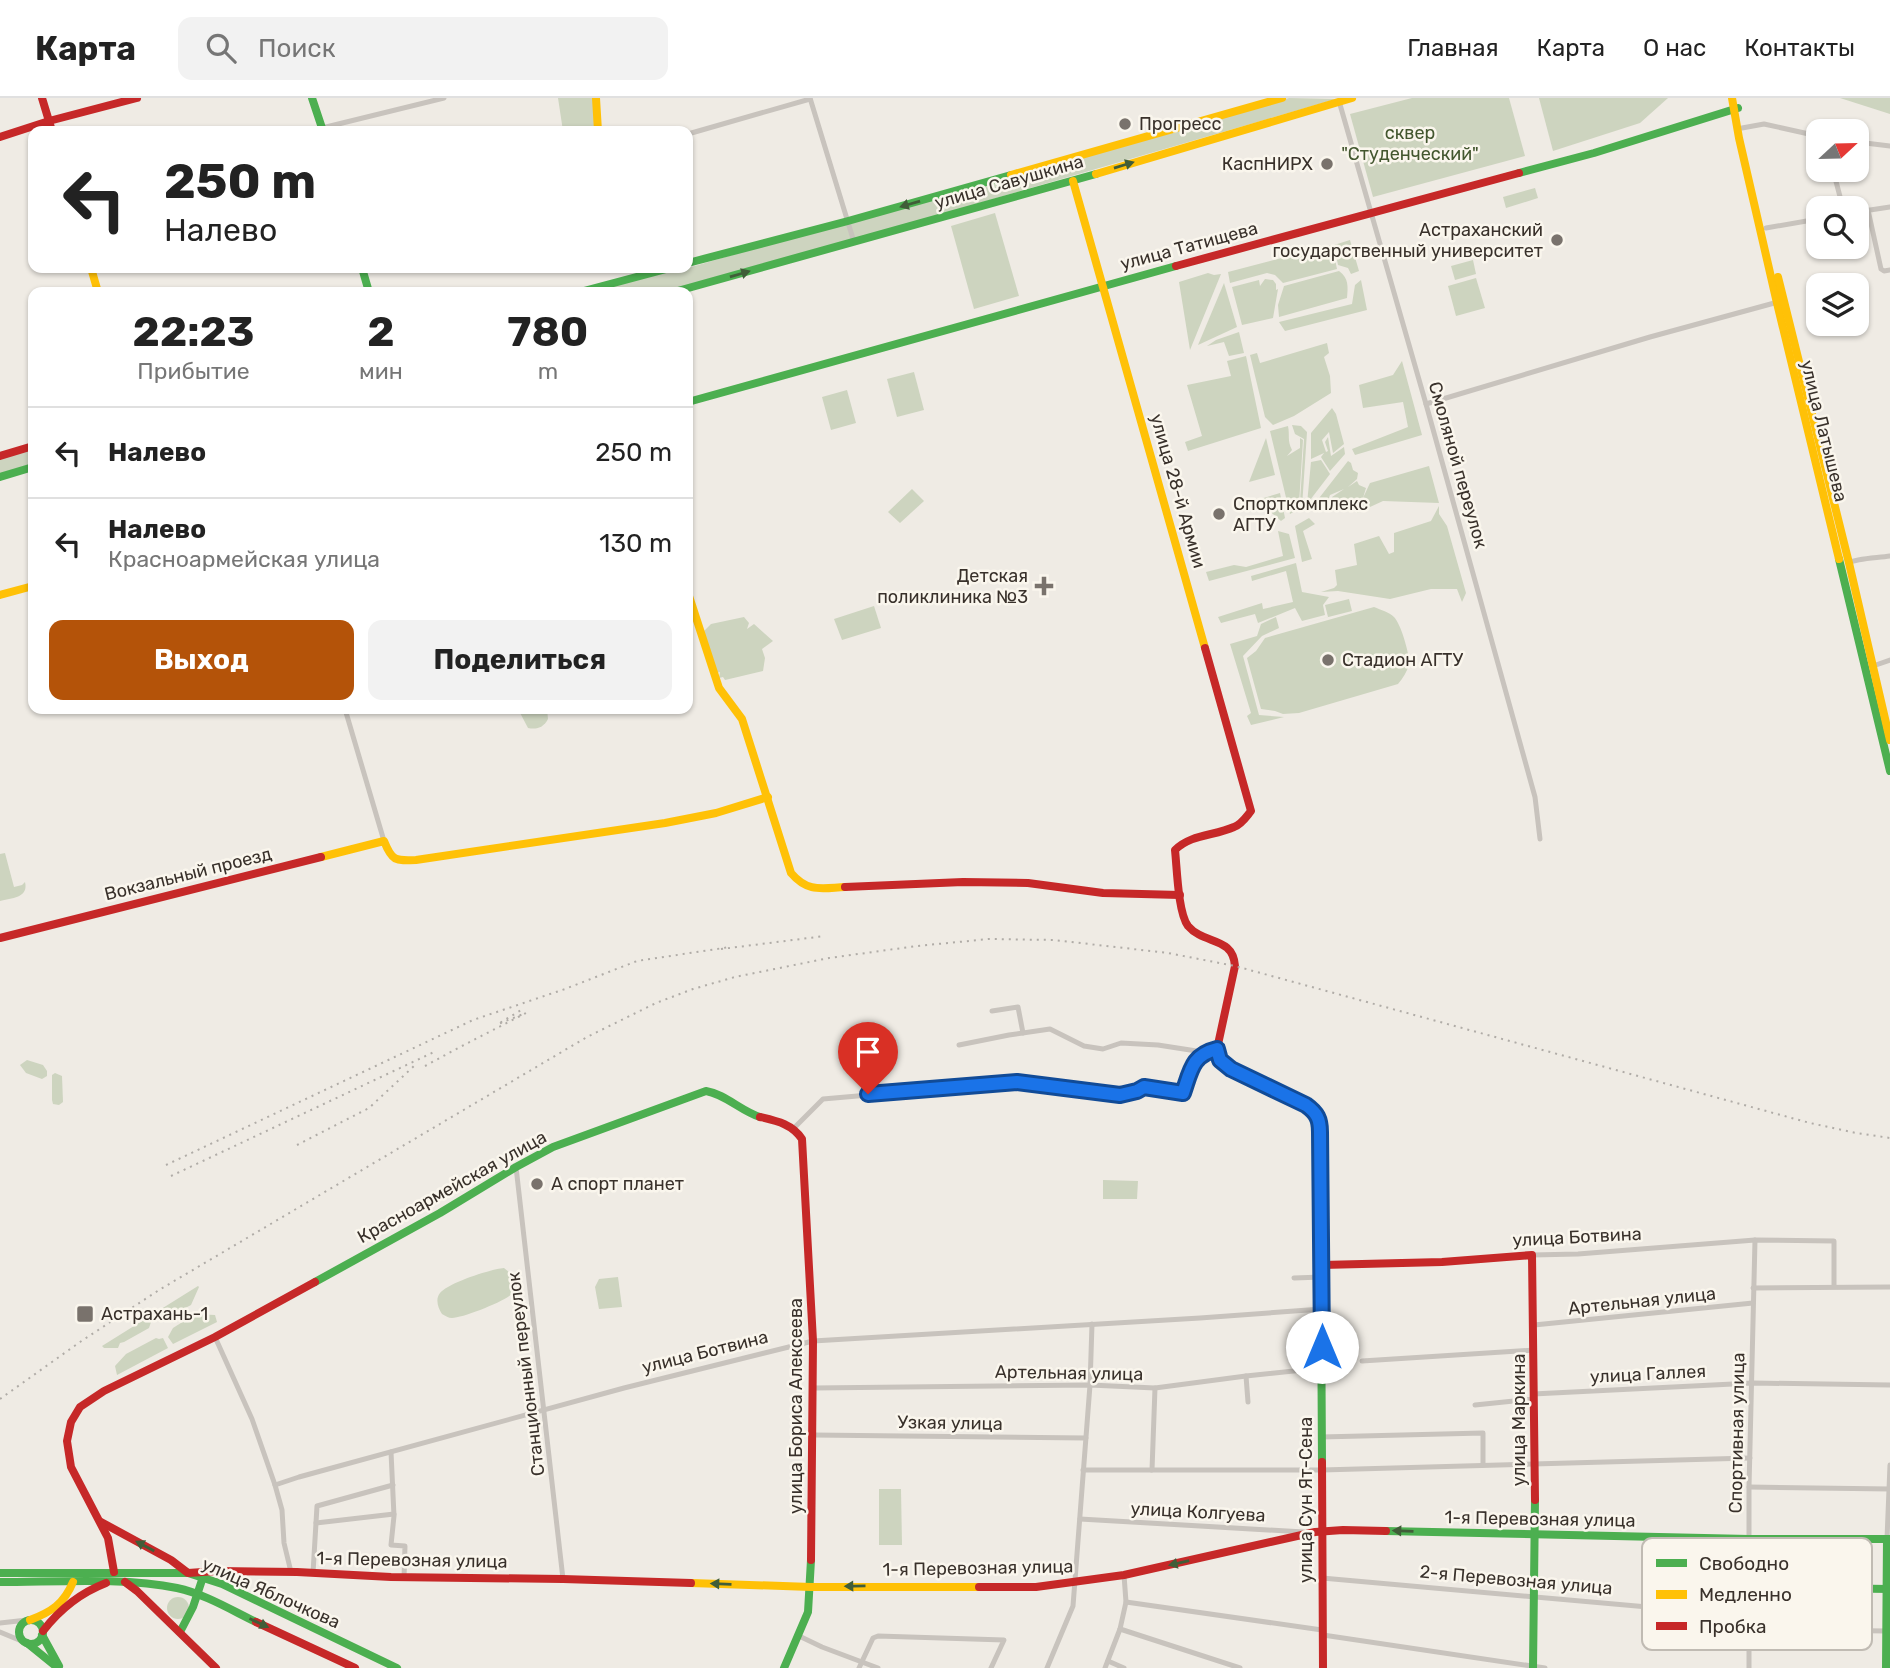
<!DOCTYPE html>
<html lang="ru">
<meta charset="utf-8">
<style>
:root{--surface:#fff;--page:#f2f2f2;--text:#222;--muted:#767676;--line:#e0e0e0;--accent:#b45309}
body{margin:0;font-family:Rubik,sans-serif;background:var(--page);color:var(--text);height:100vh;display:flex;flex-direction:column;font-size:26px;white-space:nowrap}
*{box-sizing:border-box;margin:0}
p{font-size:23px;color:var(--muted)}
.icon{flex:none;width:38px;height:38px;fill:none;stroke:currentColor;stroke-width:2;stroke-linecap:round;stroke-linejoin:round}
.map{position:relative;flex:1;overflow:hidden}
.drawer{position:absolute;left:28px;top:189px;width:665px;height:427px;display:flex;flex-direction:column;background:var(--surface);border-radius:14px;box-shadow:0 2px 5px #0004}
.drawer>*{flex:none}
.guide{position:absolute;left:28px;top:28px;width:665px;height:147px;border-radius:14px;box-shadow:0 2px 5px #0004;background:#fff;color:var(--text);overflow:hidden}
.needle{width:46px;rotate:68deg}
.fabs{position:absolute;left:1806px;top:21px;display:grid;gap:14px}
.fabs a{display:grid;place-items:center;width:63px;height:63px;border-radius:14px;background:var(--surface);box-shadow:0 2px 5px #0004;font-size:35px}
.pin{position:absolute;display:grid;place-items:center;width:60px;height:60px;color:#fff;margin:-72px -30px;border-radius:50% 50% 50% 0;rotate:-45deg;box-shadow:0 0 7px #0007}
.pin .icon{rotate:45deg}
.me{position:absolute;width:77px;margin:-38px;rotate:0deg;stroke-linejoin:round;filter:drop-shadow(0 0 5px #0008)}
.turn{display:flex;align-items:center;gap:24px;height:147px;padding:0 21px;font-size:32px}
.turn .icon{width:91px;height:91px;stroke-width:2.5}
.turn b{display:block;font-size:49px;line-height:60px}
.eta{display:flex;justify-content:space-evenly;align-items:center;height:119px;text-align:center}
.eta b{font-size:42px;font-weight:700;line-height:49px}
.cta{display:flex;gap:14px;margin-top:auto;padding:14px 21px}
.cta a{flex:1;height:80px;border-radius:14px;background:var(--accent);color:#fff;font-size:28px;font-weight:700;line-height:80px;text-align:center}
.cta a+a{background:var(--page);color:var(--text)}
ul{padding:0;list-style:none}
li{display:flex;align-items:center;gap:21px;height:91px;padding:0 21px;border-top:2px solid var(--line)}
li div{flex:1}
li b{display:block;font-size:26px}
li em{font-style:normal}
header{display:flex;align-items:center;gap:42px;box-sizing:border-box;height:98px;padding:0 35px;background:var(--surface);border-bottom:2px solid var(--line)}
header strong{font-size:33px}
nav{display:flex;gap:38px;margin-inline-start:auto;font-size:24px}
.search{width:490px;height:63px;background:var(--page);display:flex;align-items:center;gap:18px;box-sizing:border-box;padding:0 24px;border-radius:14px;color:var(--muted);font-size:26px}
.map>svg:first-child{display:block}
</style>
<header>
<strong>Карта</strong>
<div class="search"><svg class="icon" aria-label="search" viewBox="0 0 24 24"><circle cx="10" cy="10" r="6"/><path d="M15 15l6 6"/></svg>Поиск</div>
<nav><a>Главная</a><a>Карта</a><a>О нас</a><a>Контакты</a></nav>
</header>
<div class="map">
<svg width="1890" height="1570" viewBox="0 0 1890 1570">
<rect width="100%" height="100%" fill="#efebe4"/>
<!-- green -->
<g fill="#cdd4bf">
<polygon points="558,0 594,0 595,33 563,33"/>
<polygon points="1289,0 1336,1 674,194 580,194 671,170 688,170 848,123"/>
<polygon points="1412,0 1509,0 1525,58 1373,99 1350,16"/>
<polygon points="1539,0 1668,0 1640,25 1553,53"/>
<polygon points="1840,0 1890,0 1890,16"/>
<polygon points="1535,90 1538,100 1506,110 1503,99"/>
<polygon points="995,115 1019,198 974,211 951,128"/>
<polygon points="1350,142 1359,173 1351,176 1348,170 1338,167 1334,147"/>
<polygon points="1332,147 1337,171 1283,185 1275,177 1267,175 1230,185 1228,174"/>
<polygon points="1473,162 1476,176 1455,182 1451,168"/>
<path d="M1339 173C1349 180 1348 189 1347 200L1279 219 1278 207 1284 188Z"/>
<polygon points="1208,175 1214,177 1221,176 1190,252 1179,184"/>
<polygon points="1476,180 1485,210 1456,218 1448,188"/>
<polygon points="1265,181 1273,182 1276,186 1276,192 1278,191 1273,220 1242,227 1232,189 1259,182 1260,188"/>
<polygon points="1361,182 1367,212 1285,233 1279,224 1352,206 1355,187"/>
<polygon points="1224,185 1237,229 1198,247"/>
<polygon points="1239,234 1244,255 1229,258 1224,244 1207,248 1216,242"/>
<polygon points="1327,245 1329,255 1324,259 1330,278 1331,295 1294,318 1273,327 1265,319 1250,257 1257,255 1260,265"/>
<polygon points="1246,258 1261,330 1188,353 1185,344 1202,338 1187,287 1231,278 1227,263"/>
<polygon points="1402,263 1422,337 1355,357 1352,351 1408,329 1403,304 1363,310 1359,287 1393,277"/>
<polygon points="914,274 924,312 897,319 887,281"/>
<polygon points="847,292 856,325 831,332 822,299"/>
<polygon points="1332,310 1336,316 1344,346 1333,355 1329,334 1322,342 1326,354 1328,353 1325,344 1328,339 1331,358 1344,349 1345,356 1330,373 1321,359 1324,355 1311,361 1311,335"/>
<polygon points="1292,327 1301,328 1307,334 1302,409 1300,404 1304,341 1295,336"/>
<path d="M1288 328C1290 338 1287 342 1292 352L1287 358 1300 350V340L1303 342 1299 406 1294 409 1299 408 1300 410 1290 416 1270 333Z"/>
<polygon points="1266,340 1275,377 1249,384"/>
<polygon points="33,348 33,369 0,379 0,358"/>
<polygon points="1321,362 1330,376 1307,406 1311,364"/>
<polygon points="1348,363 1351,365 1353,372 1358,375 1357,381 1348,389 1357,383 1359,387 1366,390 1363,400 1370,385 1429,368 1439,405 1383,403 1357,415 1362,401 1329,408 1332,399 1344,391 1330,397 1326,408 1309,413"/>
<polygon points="912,391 924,403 900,425 888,414"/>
<polygon points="1280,395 1285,420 1281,423 1257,402"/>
<polygon points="1439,408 1439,416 1447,428 1466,495 1462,504 1457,491 1431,491 1390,501 1338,493 1321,494 1334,490 1337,487 1335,472 1357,467 1354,446 1379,438 1389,456 1394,454 1394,435 1431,423"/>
<polygon points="1309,420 1315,426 1303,433 1312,461 1302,464 1295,428"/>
<polygon points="1278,433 1289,436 1295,460 1209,483 1206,474 1234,467 1246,469 1283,458"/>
<polygon points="1296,465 1302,494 1329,499 1323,507 1325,517 1302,523 1295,510 1258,525 1255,516 1221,525 1218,519 1262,505 1263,511 1293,504 1286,473 1252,483 1251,478"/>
<polygon points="1349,501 1352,513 1285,530 1328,519 1325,507"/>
<polygon points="874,508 881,530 842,542 834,521"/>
<path d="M1374 509C1381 512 1389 514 1394 519 1401 526 1410 557 1409 566 1407 574 1403 580 1398 586L1299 615 1283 616 1275 613 1261 611 1247 560 1256 553 1265 540Z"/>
<polygon points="744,519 749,525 747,531 754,526 773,543 762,551 765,560 763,573 725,582 723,579 719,580 720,574 716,575 704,533 711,526"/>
<polygon points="1276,519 1279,530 1262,538 1243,558 1259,617 1284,619 1251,627 1247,618 1251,615 1230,546 1257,538 1261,526"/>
<path d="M518 611H547L548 621C544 629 537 632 528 630Z"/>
<path d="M5 755 14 789 22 787 25 784C29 800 11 800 0 803V756Z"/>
<polygon points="27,962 43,967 47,973 47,978 42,981 26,975 20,967"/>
<polygon points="55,975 62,978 63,1004 59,1007 53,1006 52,1002 52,977"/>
<polygon points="1103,1082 1138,1083 1137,1101 1103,1101"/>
<path d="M504 1170 515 1179C517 1185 517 1190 513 1195 506 1203 463 1220 452 1220 448 1220 446 1218 442 1216 438 1210 435 1201 440 1195 448 1185 491 1171 504 1170Z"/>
<polygon points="618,1179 622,1209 599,1211 595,1189 599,1181"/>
<polygon points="198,1188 199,1189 191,1207 168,1219 158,1220 151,1224 149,1230 124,1244 120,1245 118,1250 104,1250 102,1248"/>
<polygon points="195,1216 215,1217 217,1224 173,1246 168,1239 173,1230"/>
<polygon points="156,1240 159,1241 163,1240 168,1250 117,1277 115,1268 126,1256"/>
<polygon points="879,1391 901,1391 902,1447 879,1447"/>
<circle cx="178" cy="1510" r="11"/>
</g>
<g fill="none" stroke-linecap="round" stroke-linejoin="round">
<!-- street -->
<g stroke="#c8c3bd" stroke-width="5">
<polyline points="810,0 854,144"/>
<polyline points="1339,3 1426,306 1535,699 1540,741"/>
<polyline points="322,30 444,0"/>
<polyline points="1742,30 1764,26 1818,38"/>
<polyline points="688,36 810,1"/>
<polyline points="1857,44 1890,48"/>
<polyline points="1833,72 1843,110"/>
<polyline points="1868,112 1881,171 1884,173 1890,172"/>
<polyline points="1857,114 1890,109"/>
<polyline points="1766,130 1818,121"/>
<polyline points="1426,306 1650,239 1778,204"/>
<path d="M1849 465C1857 460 1879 460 1890 458"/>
<polyline points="1873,568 1890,562"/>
<polyline points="345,611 384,743"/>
<polyline points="992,913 1018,909 1023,935"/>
<polyline points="959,947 1009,937 1050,931 1084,948 1103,951 1121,945 1158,947 1203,954"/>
<path d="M794 1030 823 1001 1017 984 1120 997 1137 993 1144 989 1183 995C1191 972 1192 957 1217 951"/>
<polyline points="516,1069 563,1481"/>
<polyline points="1532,1157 1578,1156 1755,1142 1834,1143 1834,1188"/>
<polyline points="1294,1180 1322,1179"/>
<polyline points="1753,1190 1890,1189"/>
<polyline points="1534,1227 1753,1205"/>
<polyline points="215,1239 252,1321 275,1387 282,1412 284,1445 291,1474"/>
<polyline points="1362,1263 1534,1252"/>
<polyline points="1246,1278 1248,1304"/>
<polyline points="814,1290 1090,1287 1155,1290 1246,1278 1322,1270"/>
<polyline points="1533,1296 1753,1285 1890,1287"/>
<polyline points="1475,1307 1533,1301"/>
<polyline points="813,1337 1086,1340"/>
<polyline points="1321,1339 1483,1335 1483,1367"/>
<polyline points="391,1354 394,1418 391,1447 405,1448 404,1480"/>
<polyline points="1083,1372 1322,1372 1750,1360"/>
<polyline points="1152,1372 1155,1290"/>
<polyline points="275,1387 299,1379 624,1290 813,1243 1200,1220 1322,1211"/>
<polyline points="1749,1389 1890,1391"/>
<polyline points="1080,1421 1304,1434"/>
<polyline points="316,1425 394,1416"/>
<polyline points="1887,1441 1890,1367"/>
<polyline points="313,1475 317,1408 393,1387"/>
<polyline points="1322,1480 1749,1518"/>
<polyline points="1126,1504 1322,1532"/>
<polyline points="0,1525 27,1522"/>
<polyline points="1120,1531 1240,1570"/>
<polyline points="1750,1531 1886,1533"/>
<polyline points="0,1534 24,1544"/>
<polyline points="797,1537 822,1549 878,1570"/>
<polyline points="1323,1537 1545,1570"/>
<polyline points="1108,1563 1124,1570"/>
<polyline points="859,1570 873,1540 878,1538 1004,1542 991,1570"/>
<polyline points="1047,1570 1073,1508 1090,1287 1092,1226"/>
<polyline points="1105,1570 1120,1531 1126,1504 1124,1477"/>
<polyline points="1749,1570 1749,1389 1755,1142"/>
</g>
<!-- fast -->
<g stroke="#4caf50" stroke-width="8">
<polyline points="312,0 323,33"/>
<polyline points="1519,75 1594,55 1738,10"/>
<polyline points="688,165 848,123 1011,77"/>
<polyline points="362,170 369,194"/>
<polyline points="580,194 670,170"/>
<polyline points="674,194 1096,76"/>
<polyline points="688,304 1176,168"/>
<polyline points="0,379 33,369"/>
<polyline points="1839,461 1890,673"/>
<polyline points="1292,1000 1316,1014 1320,1025 1322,1364"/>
<path d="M315 1184 440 1115 516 1069 553 1049 706 993C725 996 741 1013 760 1019"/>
<polyline points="1386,1433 1749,1441 1890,1441"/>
<polyline points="0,1475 188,1475 222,1486 397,1570"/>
<path d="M0 1484C55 1484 124 1479 177 1490 205 1496 231 1512 256 1524"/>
<polyline points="1749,1489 1890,1491"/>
<circle cx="31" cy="1534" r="12"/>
<polyline points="180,1534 193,1509 203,1479"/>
<polyline points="42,1537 59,1568"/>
<polyline points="27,1545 58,1570"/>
<polyline points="784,1570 808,1514 811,1462"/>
<polyline points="1533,1570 1535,1402"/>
<polyline points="1886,1570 1887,1441"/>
</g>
<!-- slow -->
<g stroke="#ffc107" stroke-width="8">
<polyline points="596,0 598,33"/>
<polyline points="1732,0 1739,40 1777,205 1839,461"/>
<polyline points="1096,76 1352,0"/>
<polyline points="1011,77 1282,0"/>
<polyline points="1073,83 1205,550"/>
<polyline points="91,170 98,194"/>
<polyline points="1778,179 1849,465 1890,642"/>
<path d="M688 495 719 590 742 621 791 775C808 795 822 790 845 789"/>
<polyline points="0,497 33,488"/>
<path d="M321 759 384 743C392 763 395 763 416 762L665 725 716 715 768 699"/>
<polyline points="691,1485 811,1489 979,1489"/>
<path d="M30 1522C51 1514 64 1506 73 1484"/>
</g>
<!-- jam -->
<g stroke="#c62828" stroke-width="8">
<polyline points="42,0 52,33"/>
<polyline points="0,39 49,23 137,0"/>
<polyline points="1176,168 1519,75"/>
<polyline points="0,358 33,348"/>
<path d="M1205 550 1251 713C1246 719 1242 726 1234 729 1214 738 1191 736 1175 752 1177 770 1178 815 1188 828 1204 847 1233 838 1235 868L1217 951 1220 962 1231 971 1292 1000"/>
<polyline points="845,789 963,784 1028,785 1103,795 1180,797"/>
<polyline points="0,840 321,759"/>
<path d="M760 1019C777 1023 792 1026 802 1041L813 1243 811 1462"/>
<polyline points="1322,1167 1442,1164 1532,1157 1535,1402"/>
<polyline points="1322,1364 1323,1570"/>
<polyline points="101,1424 171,1462 188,1475 217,1473 297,1474 391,1479 563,1481 691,1485"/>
<polyline points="114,1474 108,1440 71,1369 67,1343 71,1324 80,1309 104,1293 215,1239 315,1184"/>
<polyline points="125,1484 137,1493 216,1570"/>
<polyline points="979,1489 1036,1489 1124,1477 1315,1434 1343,1432 1386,1433"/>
<polyline points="256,1524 355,1570"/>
<path d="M43 1533C60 1511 80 1495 106 1485"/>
</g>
<!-- rail -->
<g stroke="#b0aca7" stroke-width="2" stroke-dasharray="2 5" stroke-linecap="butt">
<polyline points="721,851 825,838"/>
<polyline points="425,968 460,949 526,915 498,926 523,911"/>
<polyline points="297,1047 369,1010 414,968"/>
<polyline points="166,1067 473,922 565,891 637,863 730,849"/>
<polyline points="171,1078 434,954"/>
<polyline points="0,1301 80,1244 159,1192 587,939 656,905 693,891 735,879 829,860 917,848 989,841 1054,842 1168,855 1235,868 1810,1025 1856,1035 1890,1040"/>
</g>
</g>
<!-- one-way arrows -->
<defs><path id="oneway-solid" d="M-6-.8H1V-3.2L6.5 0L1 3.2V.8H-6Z" transform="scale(1.75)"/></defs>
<g fill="#405d38">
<use href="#oneway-solid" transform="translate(1124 67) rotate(-17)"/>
<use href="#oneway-solid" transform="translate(910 106) rotate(164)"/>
<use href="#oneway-solid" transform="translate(740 176) rotate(-16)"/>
<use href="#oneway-solid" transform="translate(1403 1433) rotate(-178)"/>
<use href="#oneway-solid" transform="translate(145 1448) rotate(-152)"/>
<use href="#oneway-solid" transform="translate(1179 1465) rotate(167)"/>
<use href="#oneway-solid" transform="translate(721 1486) rotate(-178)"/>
<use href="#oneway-solid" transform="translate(855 1488) rotate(179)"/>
<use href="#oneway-solid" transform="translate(259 1525) rotate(25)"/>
</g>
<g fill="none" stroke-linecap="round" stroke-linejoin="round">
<defs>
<path id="route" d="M868 996 1017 984 1120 997 1137 993 1144 989 1183 995C1191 972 1192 957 1217 951L1220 962 1231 971 1306 1007C1317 1015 1320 1021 1320 1034L1322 1249"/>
</defs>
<!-- route casing -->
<use href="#route" stroke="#114b97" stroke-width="18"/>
<!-- route -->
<use href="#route" stroke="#1a73e8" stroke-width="12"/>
</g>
<!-- markers -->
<g fill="#79726c" stroke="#faf6ed" stroke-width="2.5">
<circle cx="1125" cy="26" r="7"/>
<circle cx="1327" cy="66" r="7"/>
<circle cx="1557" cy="142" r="7"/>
<circle cx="1219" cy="416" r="7"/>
<path d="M1040.5 477.5h7v7h7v7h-7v7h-7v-7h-7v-7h7z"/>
<circle cx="1328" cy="562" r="7"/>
<circle cx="537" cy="1086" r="7"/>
<rect x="76" y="1207" width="18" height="18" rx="3.5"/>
</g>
<g text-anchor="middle" stroke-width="5" stroke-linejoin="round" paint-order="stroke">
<!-- poi labels -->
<g font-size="18" fill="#39312b" stroke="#faf6ed" text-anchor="start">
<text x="1139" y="32">Прогресс</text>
<text x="1313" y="72" text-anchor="end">КаспНИРХ</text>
<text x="1543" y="138" text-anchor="end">Астраханский<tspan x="1543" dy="21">государственный университет</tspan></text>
<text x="1233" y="412">Спорткомплекс<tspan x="1233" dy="21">АГТУ</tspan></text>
<text x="1028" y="484" text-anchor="end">Детская<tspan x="1028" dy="21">поликлиника №3</tspan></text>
<text x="1342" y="568">Стадион АГТУ</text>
<text x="551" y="1092">А спорт планет</text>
<text x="101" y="1222">Астрахань-1</text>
</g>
<!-- park labels -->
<g font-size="18" fill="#43572f" stroke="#faf6ed">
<text x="1410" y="41">сквер<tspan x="1410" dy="21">"Студенческий"</tspan></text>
</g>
<!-- street labels -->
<g font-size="18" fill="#39312b" stroke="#faf6ed">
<text transform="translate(1009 84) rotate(-16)" y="6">улица Савушкина</text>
<text transform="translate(1189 148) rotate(-15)" y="6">улица Татищева</text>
<text transform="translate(1824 333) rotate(76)" y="6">улица Латышева</text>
<text transform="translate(1458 367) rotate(74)" y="6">Смоляной переулок</text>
<text transform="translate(1178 393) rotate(74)" y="6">улица 28-й Армии</text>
<text transform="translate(188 776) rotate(-14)" y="6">Вокзальный проезд</text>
<text transform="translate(452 1089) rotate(-29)" y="6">Красноармейская улица</text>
<text transform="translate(1577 1139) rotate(-3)" y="6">улица Ботвина</text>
<text transform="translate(1642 1203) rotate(-6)" y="6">Артельная улица</text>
<text transform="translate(705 1254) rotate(-14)" y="6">улица Ботвина</text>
<text transform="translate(1069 1275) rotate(1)" y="6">Артельная улица</text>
<text transform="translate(526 1276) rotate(-97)" y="6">Станционный переулок</text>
<text transform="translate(1648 1276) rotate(-3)" y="6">улица Галлея</text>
<text transform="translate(796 1308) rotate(-90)" y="6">улица Бориса Алексеева</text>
<text transform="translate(1519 1322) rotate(-90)" y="6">улица Маркина</text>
<text transform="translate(950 1325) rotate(1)" y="6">Узкая улица</text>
<text transform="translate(1737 1335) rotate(-89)" y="6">Спортивная улица</text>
<text transform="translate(1306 1402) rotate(-90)" y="6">улица Сун Ят-Сена</text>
<text transform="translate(1198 1414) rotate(3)" y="6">улица Колгуева</text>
<text transform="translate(1540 1421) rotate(1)" y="6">1-я Перевозная улица</text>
<text transform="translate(412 1462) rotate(1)" y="6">1-я Перевозная улица</text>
<text transform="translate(978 1470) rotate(-1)" y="6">1-я Перевозная улица</text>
<text transform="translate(1516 1482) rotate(5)" y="6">2-я Перевозная улица</text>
<text transform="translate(271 1495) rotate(24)" y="6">улица Яблочкова</text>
</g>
</g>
<!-- legend -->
<rect x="1642" y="1440" width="230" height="112" rx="10" fill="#faf6ed" stroke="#c0bbb3" stroke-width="2"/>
<rect x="1656" y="1461" width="31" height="8" fill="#4caf50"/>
<rect x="1656" y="1492" width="31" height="9" fill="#ffc107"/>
<rect x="1656" y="1524" width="31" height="8" fill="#c62828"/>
<g font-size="19" fill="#39312b">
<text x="1699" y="1472">Свободно</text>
<text x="1699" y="1503">Медленно</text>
<text x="1699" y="1535">Пробка</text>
</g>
</svg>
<div class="fabs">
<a><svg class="needle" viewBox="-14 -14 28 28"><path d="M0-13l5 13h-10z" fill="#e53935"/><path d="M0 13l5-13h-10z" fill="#767676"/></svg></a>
<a><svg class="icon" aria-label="search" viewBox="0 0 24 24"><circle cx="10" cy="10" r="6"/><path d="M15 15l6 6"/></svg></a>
<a><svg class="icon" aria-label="layers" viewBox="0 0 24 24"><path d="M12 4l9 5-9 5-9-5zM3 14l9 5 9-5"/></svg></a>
</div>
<div class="pin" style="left:868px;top:996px;background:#d93025"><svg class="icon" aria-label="arrive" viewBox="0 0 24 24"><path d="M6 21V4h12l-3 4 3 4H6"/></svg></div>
<svg class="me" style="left:1322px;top:1249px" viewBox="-20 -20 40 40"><circle r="19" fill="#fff"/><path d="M0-13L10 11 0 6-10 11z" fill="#1a73e8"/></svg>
<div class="guide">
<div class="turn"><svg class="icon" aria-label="left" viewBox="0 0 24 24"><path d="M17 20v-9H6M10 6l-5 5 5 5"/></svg><div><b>250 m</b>Налево</div></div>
</div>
<section class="drawer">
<div class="eta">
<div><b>22:23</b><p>Прибытие</p></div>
<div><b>2</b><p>мин</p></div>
<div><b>780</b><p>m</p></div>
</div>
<ul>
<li><svg class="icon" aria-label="left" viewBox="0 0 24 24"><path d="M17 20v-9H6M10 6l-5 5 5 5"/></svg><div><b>Налево</b></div><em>250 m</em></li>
<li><svg class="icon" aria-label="left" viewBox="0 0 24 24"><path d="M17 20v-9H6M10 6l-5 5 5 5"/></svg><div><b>Налево</b><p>Красноармейская улица</p></div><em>130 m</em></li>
</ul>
<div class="cta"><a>Выход</a><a>Поделиться</a></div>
</section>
</div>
